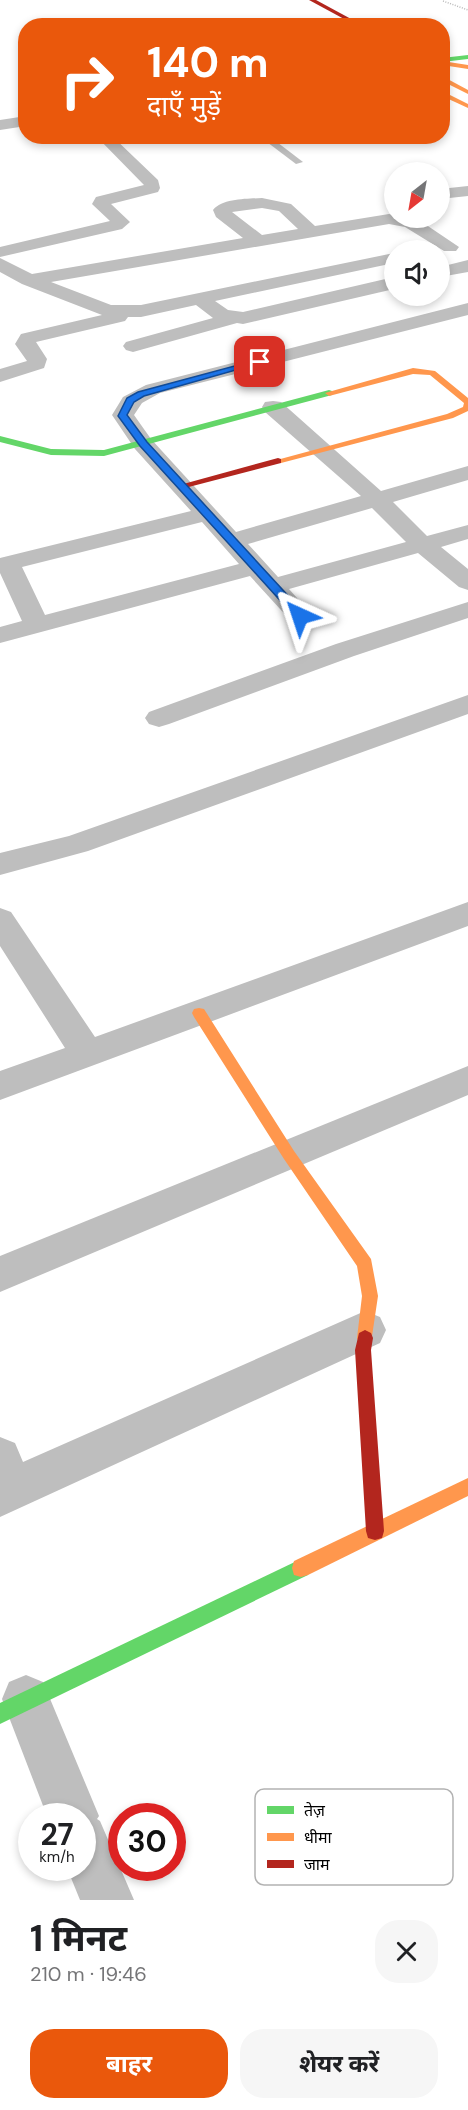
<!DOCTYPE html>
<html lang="hi">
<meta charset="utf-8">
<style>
:root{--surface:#fff;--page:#f6f6f6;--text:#202124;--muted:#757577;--accent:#ea580c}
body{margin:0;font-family:"DM Sans","Noto Sans Devanagari",sans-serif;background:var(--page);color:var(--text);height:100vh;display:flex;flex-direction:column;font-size:22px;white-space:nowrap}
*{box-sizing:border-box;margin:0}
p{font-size:20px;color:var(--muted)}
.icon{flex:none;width:33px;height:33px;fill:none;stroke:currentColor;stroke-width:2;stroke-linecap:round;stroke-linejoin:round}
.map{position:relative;height:1900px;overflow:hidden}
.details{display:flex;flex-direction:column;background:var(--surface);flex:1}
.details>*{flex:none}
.guide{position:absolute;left:18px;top:18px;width:432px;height:126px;border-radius:24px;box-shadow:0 3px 9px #0003;background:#ea580c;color:#fff;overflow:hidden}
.needle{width:39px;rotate:211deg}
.controls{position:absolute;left:384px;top:162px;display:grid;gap:12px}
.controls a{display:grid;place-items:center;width:66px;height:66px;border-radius:50%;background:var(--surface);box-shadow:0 3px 9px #0003;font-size:30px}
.speed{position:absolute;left:18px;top:1803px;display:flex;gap:12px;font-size:30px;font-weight:700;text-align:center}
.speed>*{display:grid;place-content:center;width:78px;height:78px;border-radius:50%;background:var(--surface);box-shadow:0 3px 9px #0003;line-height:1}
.speed small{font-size:15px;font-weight:400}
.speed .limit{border:9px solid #d22;background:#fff;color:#111}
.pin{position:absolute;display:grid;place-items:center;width:51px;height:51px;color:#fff;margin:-26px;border-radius:12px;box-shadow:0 3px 9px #0006}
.me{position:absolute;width:66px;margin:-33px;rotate:318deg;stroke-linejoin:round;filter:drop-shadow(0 0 4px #0008)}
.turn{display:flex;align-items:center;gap:21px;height:126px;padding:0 30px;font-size:27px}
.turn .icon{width:78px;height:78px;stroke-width:2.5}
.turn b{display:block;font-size:42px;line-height:51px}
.round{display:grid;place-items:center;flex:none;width:63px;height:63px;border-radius:24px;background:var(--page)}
.summary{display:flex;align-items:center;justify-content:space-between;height:102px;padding:0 30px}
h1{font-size:36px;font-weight:700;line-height:45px}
.action{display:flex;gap:12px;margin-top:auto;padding:12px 30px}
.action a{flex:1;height:69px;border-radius:24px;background:var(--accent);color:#fff;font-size:24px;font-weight:700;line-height:69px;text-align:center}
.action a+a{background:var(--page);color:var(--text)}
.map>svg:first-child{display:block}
</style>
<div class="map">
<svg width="468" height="1900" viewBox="0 0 468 1900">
<rect width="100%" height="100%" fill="#fff"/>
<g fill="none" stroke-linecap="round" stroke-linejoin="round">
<!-- path -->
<polyline stroke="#b9b9b9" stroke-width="1.5" stroke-dasharray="1 1.5" stroke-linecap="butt" points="443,1 468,10"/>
<!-- lane -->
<polygon fill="#bebebe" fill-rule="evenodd" points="259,136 269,136 303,162 296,164"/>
<!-- street -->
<g fill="#bebebe" fill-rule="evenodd">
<polygon points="26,116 26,126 0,130 0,120"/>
<polygon points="96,136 112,136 158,180 160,188 158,192 111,204 130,222 122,229 0,257 0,247 110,221 92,204 96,197 144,185"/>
<polygon points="468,186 468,196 440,199 440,189"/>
<path d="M262 198 291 204 315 226 389 214 394 215V218H416L459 247 456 251H444L405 227 389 224 51 282 111 305H141L394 253V263L215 301 228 310 243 312 394 277V289L243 324 237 323 133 352 126 350 123 346 126 342 213 318 196 305 141 317H128L125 321 36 342 47 359 44 368 0 382V369L27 361 15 344 21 334 102 315 22 284 0 272V258L32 274 243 238 216 217 213 210C223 198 247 199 262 198ZM262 208 279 211 298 229 262 235 232 212Z"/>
<polygon points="468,260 468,272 440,277 440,267"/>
<path d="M468 303V315L160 393 142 403 134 415 151 439 236 532 361 496 265 412 262 407 265 402 273 401 281 402 381 491 468 466V480L393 502 427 536 468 525V539L441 547 468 569V590L459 587 418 553 289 589 313 616 309 621 300 624 291 621 250 576 0 643V627L22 621 0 573V558L191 511 135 449 112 415 123 397 146 385ZM372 508 406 542 278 577 248 544ZM202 522 239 564 45 615 22 567Z"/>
<polygon points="468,602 468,618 354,656 169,724 159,727 149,724 145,718 149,712 336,644"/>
<polygon points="468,695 468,714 88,851 0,875 0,853 69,836"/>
<polygon points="468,902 468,926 0,1100 0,1071 65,1048 0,946 0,908 11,912 95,1037"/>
<polygon points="468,1066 468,1095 0,1292 0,1256"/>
<polygon points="365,1311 380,1317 386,1330 380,1343 0,1517 0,1437 15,1443 23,1462"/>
<polygon points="26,1675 43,1682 99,1816 97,1819 100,1821 134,1900 80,1900 67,1868 82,1868 82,1816 47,1816 2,1699 9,1682"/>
</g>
<!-- fast -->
<g fill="#63d668" fill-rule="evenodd">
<polygon points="468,55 468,59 442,62 442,58"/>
<polygon points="329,390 332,391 332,395 104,456 51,455 0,442 0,436 51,449 104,450"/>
<polygon points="301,1559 308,1561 310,1568 308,1575 0,1724 0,1703"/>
</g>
<!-- slow -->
<g fill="#ff974d" fill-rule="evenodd">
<polygon points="442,61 468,65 468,69 442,65"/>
<polygon points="442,76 468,90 468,94 442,81"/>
<polygon points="442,91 468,104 468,108 442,96"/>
<polygon points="413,368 435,371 468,398 468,411 453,418 281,463 273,461 447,414 463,407 464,403 430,375 413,374 329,396 325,393"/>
<polygon points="199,1008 204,1009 294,1151 371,1259 378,1296 371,1343 365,1346 359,1343 357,1338 362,1296 357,1266 284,1159 194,1017 192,1013 194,1009"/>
<polygon points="468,1478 468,1496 308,1575 301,1577 294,1575 292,1568 294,1561"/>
</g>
<!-- jam -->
<g fill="#b3261e" fill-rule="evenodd">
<polygon points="309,0 316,0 364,26 357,26"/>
<polygon points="278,458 281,459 281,463 181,489 176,486"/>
<polygon points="365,1330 371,1333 373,1338 371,1350 384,1531 382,1538 375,1540 368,1538 366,1531 355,1350 359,1333"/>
</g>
</g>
<!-- route -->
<polygon fill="#1a73e8" stroke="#114b97" stroke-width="1.5" points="257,360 264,362 144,396 134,402 127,415 147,442 304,613 305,616 300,619 296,618 140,446 118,416 127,398 138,392"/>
<!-- legend -->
<rect x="255" y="1789" width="198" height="96" rx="9" fill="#fff" stroke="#b2b2b2" stroke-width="1.5"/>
<rect x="267" y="1806" width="27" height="8" fill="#63d668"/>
<rect x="267" y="1833" width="27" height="8" fill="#ff974d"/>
<rect x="267" y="1860" width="27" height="8" fill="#b3261e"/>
<g font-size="16" fill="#000">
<text x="304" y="1816">तेज़</text>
<text x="304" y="1843">धीमा</text>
<text x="304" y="1870">जाम</text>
</g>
</svg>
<div class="controls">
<a><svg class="needle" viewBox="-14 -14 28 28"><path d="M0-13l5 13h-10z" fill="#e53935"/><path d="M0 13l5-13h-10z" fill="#757577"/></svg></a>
<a><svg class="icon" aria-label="sound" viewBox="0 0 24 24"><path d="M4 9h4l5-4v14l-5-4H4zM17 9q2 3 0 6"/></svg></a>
</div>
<div class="speed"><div>27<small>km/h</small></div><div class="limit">30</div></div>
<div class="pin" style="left:260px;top:362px;background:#d93025"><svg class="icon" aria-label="arrive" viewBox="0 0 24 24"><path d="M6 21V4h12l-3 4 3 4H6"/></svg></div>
<svg class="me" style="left:300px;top:616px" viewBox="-20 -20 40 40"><path d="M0-17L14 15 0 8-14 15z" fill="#1a73e8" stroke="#fff" stroke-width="4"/></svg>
<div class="guide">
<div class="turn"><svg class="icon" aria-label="right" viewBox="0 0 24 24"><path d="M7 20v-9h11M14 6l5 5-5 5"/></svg><div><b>140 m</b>दाएँ मुड़ें</div></div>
</div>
</div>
<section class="details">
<div class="summary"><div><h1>1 मिनट</h1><p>210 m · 19:46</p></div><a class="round"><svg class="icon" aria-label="close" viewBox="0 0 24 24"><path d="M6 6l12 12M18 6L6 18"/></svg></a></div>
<div class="action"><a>बाहर</a><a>शेयर करें</a></div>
</section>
